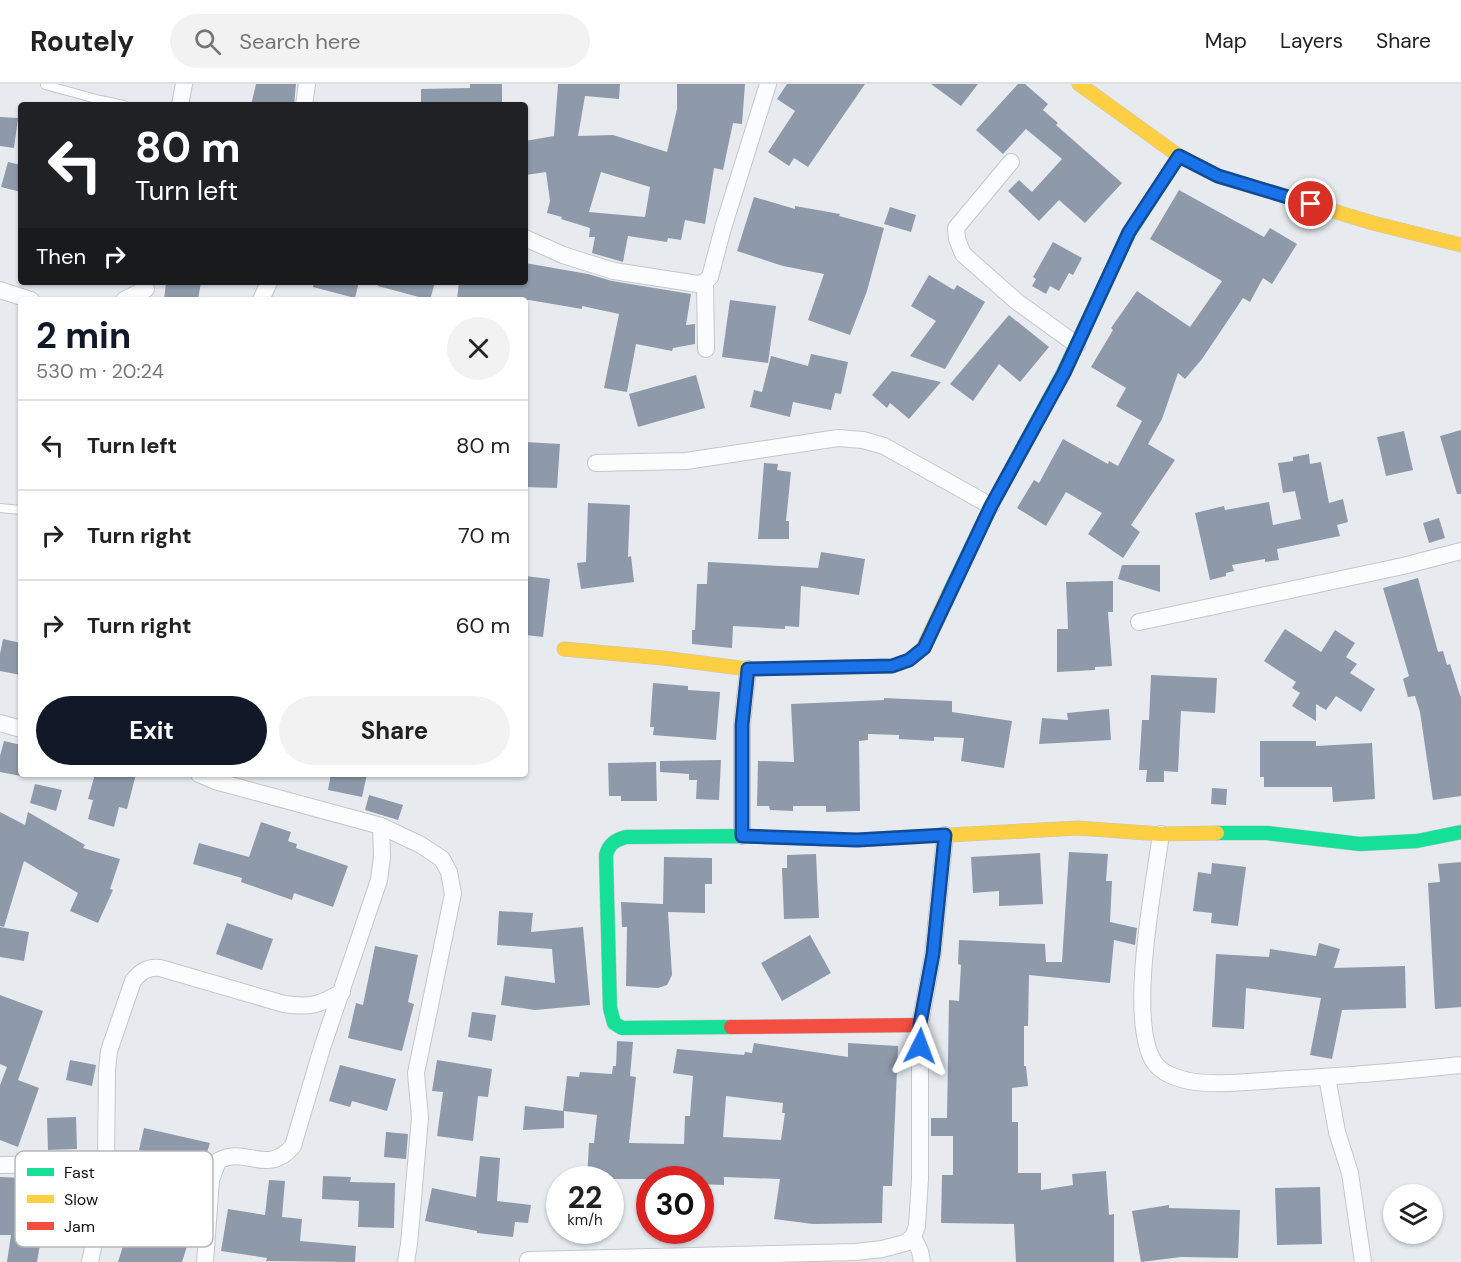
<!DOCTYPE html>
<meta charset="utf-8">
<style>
:root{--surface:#fff;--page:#f2f2f2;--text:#222;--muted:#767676;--line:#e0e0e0;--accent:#111827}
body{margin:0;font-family:"DM Sans",sans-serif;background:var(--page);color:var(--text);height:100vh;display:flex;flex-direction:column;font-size:22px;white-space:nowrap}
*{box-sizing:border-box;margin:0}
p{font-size:20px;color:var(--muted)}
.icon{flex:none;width:33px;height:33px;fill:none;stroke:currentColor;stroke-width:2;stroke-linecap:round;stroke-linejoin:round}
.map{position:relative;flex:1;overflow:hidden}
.details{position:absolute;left:18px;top:213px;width:510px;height:480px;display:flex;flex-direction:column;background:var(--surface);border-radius:6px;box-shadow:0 2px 4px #0004}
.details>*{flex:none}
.banner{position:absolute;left:18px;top:18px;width:510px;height:183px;border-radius:6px;box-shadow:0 2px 4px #0004;background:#202124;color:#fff;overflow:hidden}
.fabs{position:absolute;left:1383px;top:1100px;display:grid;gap:12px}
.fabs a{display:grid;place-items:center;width:60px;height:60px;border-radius:50%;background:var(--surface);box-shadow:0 2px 4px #0004;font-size:30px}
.speed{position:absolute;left:546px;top:1082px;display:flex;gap:12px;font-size:30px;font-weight:700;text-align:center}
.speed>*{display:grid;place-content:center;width:78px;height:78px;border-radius:50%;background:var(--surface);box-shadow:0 2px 4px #0004;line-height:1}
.speed small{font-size:15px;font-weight:400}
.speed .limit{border:9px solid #d22;background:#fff;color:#111}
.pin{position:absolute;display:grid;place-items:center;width:51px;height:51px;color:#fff;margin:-26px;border:3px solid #fff;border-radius:50%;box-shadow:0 2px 6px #0007}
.me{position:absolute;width:66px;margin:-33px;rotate:3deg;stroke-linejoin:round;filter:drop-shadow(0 0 4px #0008)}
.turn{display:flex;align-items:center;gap:21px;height:126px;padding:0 18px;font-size:27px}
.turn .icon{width:78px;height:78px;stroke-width:2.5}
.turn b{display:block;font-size:42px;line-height:51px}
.then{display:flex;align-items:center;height:57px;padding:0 18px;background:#0003;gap:12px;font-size:22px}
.round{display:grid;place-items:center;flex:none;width:63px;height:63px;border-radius:32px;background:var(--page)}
.headline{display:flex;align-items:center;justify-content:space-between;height:102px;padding:0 18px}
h1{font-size:36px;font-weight:700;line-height:45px;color:var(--accent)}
.primary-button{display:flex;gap:12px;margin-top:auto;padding:12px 18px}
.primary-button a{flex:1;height:69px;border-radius:36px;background:var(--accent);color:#fff;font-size:24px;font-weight:700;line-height:69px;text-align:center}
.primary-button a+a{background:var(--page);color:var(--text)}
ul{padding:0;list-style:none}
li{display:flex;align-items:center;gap:18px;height:90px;padding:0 18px;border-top:2px solid var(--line)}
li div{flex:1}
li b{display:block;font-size:22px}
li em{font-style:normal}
header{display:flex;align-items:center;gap:36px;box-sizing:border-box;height:84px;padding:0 30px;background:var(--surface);border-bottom:2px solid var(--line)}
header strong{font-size:28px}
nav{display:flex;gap:33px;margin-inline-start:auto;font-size:21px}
.search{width:420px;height:54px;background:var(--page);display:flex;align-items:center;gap:15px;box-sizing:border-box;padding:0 21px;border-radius:33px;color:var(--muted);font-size:22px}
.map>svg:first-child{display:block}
</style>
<header>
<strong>Routely</strong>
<div class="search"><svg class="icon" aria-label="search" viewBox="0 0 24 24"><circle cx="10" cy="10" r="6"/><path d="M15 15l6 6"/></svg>Search here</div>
<nav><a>Map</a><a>Layers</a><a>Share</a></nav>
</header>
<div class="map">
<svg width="1461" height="1178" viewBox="0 0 1461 1178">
<rect width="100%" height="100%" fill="#e7ebf0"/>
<!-- building -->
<g fill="#8e9aaa" fill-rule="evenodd">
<polygon points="256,0 296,0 294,21 251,21"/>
<polygon points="470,0 502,0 502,21 421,21 421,5 470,4"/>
<path d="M558 0H620L619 15 585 12 578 52 613 51 667 68 677 25V0H745L742 40 733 39 723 86 714 84 705 140 685 136 681 156 668 154 667 158 628 152 623 178 592 169 595 153H589L590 144 561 135 562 133 547 129 550 117 546 88 526 91 525 57 554 52ZM601 88 650 103 645 133 589 128Z"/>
<polygon points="787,0 865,0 808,83 794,74 789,82 768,68 795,27 777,15"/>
<polygon points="931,0 978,0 961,22"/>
<polygon points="1018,0 1025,0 1048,20 1043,26 1058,39 1056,41 1122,99 1085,139 1059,116 1039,137 1008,107 1019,96 1032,108 1062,75 1026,45 1003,70 976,46"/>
<polygon points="0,33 18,34 14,64 0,62"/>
<polygon points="8,78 21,81 21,108 1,103"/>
<polygon points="1179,106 1264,153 1270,144 1297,160 1272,200 1263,194 1250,218 1243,214 1202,275 1185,295 1178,289 1162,335 1148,360 1175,376 1131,441 1140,448 1123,474 1088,450 1102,429 1066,408 1046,442 1017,424 1034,396 1039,399 1063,355 1108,380 1109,377 1118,382 1142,337 1116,322 1126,304 1091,283 1113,246 1111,244 1137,207 1190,243 1222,197 1150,155"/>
<polygon points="754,113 795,125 795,122 840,130 839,132 884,144 867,207 850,251 808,236 824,190 783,182 737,167"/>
<polygon points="890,123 916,131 911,148 884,140"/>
<polygon points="1053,158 1082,174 1073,191 1069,189 1059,207 1050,202 1046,210 1032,202 1036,195 1033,193"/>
<polygon points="525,179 588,190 612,197 691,210 686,241 695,240 695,260 673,264 672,267 636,260 627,308 604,304 619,230 582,222 582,225 529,216 457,216 459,198 525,198"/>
<polygon points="929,191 954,206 957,201 985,218 945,285 910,272 936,237 911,222"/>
<polygon points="166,198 201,198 198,216 164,216"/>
<polygon points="314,198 359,198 355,214 313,203"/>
<polygon points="379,198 435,198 430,216 378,202"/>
<polygon points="730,216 776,222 768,279 722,273"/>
<polygon points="1009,231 1049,263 1020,298 999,280 973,317 950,300"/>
<polygon points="811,270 848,278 841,310 835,309 831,326 793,318 790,333 750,323 754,306 762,308 771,272 808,282"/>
<polygon points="892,287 941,298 909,335 890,319 887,324 872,311"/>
<polygon points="696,291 705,324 638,343 629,310"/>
<polygon points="1461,346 1461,410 1457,410 1440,352"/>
<polygon points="1404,347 1413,386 1386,392 1377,353"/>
<polygon points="525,358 560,360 557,404 525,403"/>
<polygon points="1309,370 1310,380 1321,378 1329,419 1343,415 1348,438 1337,441 1340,452 1277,465 1279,476 1265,478 1265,475 1232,481 1234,487 1226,489 1226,492 1210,496 1195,429 1224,422 1225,426 1269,418 1273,441 1301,435 1295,407 1283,409 1278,379 1293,377 1293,373"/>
<polygon points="764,379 778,380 777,386 791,388 786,437 789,437 789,455 758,455"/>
<polygon points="588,419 630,421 628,473 631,472 634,498 581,505 577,479 586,478"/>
<polygon points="1439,434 1445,454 1429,459 1423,439"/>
<polygon points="821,468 865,475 859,511 801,502 799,543 785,542 785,545 733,542 732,564 692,560 692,546 695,546 697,500 707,500 708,478 818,484"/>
<polygon points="1122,481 1160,481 1160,508 1118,495"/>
<polygon points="525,492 550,495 543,553 525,551"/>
<polygon points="1418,494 1438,568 1443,567 1447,581 1450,580 1461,614 1461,712 1433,716 1420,628 1415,612 1408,613 1403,595 1409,592 1383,504"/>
<polygon points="1113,497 1113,528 1108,528 1112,582 1095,583 1095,586 1057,588 1057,545 1068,545 1066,498"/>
<polygon points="1285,545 1321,568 1335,546 1355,559 1346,573 1357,580 1350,589 1375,605 1361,628 1336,612 1326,626 1316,620 1316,637 1292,622 1300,609 1292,604 1296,598 1264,577"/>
<polygon points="3,555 21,559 21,591 0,587 0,570"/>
<polygon points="1151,591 1217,594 1215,629 1181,627 1178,688 1164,687 1164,698 1146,698 1147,686 1139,686 1142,636 1149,636"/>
<polygon points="653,599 688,602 688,606 720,608 716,656 653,651 654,643 650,643"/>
<polygon points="884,614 952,617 952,628 1012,637 1004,684 961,677 964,654 934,653 934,657 899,655 899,651 868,650 868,656 859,657 860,727 826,728 826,722 793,722 793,727 770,726 769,722 757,722 758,677 794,678 791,620 884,616"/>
<polygon points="1109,625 1111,656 1039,660 1042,634 1068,636 1067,629"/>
<polygon points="4,657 21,661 21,692 0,688 0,672"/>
<polygon points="1260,657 1316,657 1316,662 1372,659 1375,715 1333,718 1332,703 1264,703 1264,693 1260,693"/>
<polygon points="721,676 719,716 696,715 697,696 689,696 689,690 660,688 660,677"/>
<polygon points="656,678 657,717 621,717 621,712 609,712 608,679"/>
<polygon points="95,690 136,690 127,725 119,723 114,743 88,735 93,716 88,715"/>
<polygon points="331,690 367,690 362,713 328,706"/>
<polygon points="35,700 62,706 56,727 30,719"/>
<polygon points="1212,704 1227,705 1226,721 1211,720"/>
<polygon points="369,711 403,721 398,736 365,726"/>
<polygon points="0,728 25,741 28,728 85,761 83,764 120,775 110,805 113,806 98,839 70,827 78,809 24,777 4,843 0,842"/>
<polygon points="261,738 291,748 288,757 297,760 296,764 348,782 333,823 294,809 292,816 241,798 242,794 193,780 199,759 249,773"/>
<polygon points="1069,768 1108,770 1106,797 1112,797 1110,838 1137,844 1135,861 1114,856 1110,899 1029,891 1028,942 1024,942 1024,982 1026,982 1028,1002 1012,1004 1012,1038 1018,1038 1018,1089 1041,1089 1041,1106 1073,1101 1072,1090 1106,1087 1109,1131 1114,1130 1114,1178 1016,1178 1014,1140 941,1139 942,1091 953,1091 953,1052 931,1052 931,1034 947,1034 949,916 959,917 961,881 958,880 959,856 1045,860 1046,878 1062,878"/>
<polygon points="1040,769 1043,820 999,822 999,807 973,809 971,773"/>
<polygon points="816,770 819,834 784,835 782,784 787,784 787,771"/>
<polygon points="664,773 712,774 712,800 705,800 705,829 668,828 672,891 667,901 658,904 626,902 627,843 622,843 621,818 663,820"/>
<polygon points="1461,778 1461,923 1435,925 1428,799 1440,798 1438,780"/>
<polygon points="1212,779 1246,783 1238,842 1211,839 1212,829 1193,827 1198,788 1211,790"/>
<polygon points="499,827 533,829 531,848 583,843 590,921 535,926 501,921 505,892 555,899 552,865 497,861"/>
<polygon points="227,839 273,855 262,886 216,870"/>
<polygon points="0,843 29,848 24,877 0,873"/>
<polygon points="810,851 831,889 782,917 761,879"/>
<polygon points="1319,859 1340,865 1334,884 1405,882 1406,924 1342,926 1332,975 1310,971 1321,914 1246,904 1244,945 1212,943 1216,870 1269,873 1270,865 1316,872"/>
<polygon points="375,862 418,871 408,918 414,920 402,967 348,954 356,919 363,921"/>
<polygon points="0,911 43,927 18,996 39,1004 18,1063 0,1056 0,1001 7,983 0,980"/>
<polygon points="472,928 496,931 492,957 468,953"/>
<path d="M617 957 633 958 630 992 636 993 629 1059 684 1060 685 1032H690L693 992 673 989 677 965 744 971 745 968 752 969 754 959 848 973V959L898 962 892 1102H883L882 1139 813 1140 774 1135 780 1095 724 1093V1101L700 1100V1095H587L589 1059H594L597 1031 564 1027V1044L523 1046 525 1022 563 1027 567 992 579 993 580 988 612 990 613 982H616ZM726 1012 783 1019 782 1029H785L781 1056 723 1053Z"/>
<polygon points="70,976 96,981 92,1002 66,996"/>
<polygon points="437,976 492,985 488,1013 478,1012 473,1057 437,1052 443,1008 432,1007"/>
<polygon points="340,981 396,995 387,1027 352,1017 350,1023 329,1017"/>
<polygon points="76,1033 77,1065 48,1066 47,1034"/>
<polygon points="144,1044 210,1059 193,1112 174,1106 184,1075 139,1066"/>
<polygon points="386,1048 408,1050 406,1075 384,1073"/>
<polygon points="480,1072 500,1074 497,1117 531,1121 528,1139 515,1138 513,1153 477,1149 477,1147 425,1137 432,1104 476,1113"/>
<polygon points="323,1092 351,1093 350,1098 395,1099 394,1144 358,1143 359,1117 322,1115"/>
<polygon points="0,1093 24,1094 22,1139 43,1143 37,1178 7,1178 11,1151 0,1151"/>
<polygon points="269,1096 285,1097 282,1133 302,1135 300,1157 356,1162 355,1178 266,1177 267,1174 221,1167 228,1125 265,1131"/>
<polygon points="1320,1103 1322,1160 1277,1161 1275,1104"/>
<polygon points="1169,1121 1169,1124 1240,1126 1238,1174 1181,1173 1141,1178 1132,1127"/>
<polygon points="127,1133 190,1153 182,1178 118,1178 123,1162 118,1160"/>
</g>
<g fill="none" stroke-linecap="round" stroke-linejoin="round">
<defs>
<g id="lane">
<polyline points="45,1 100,16 124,21"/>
<polyline points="0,424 21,426"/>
</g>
<g id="street">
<polyline points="180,21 184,0"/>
<polyline points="304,21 307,0"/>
<polyline points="1011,78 956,144 957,155 963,170 1016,217 1077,261"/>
<polyline points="525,154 563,171 614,187 698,200 705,198"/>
<polyline points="0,206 31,216"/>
<polyline points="124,216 146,205"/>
<polyline points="261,216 269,198"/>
<polyline points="706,265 705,198 710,193 723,144 768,0"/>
<polyline points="596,379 686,377 838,354 863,356 884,362 991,422"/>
<polyline points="1139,538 1403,482 1461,467"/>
<polyline points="0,639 21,645"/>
<polyline points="199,690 215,697 381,742 421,761 442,775 449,788 453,810 416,989 420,1034 409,1160 406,1178"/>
<path d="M1161 750C1154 802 1127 936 1154 978 1162 990 1177 994 1189 997 1217 1002 1260 997 1289 995 1347 992 1404 987 1461 981"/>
<polyline points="742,752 742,641 748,585"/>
<polyline points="1327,993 1337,1048 1350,1089 1363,1178"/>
<polyline points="0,1081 106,1079"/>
<polyline points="913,1153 920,1167 922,1178"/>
<polyline points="528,1176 856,1168 882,1165 905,1159 913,1153 917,1142 920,1095 920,941 933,870 945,751"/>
<path d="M90 1178 103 1117 106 1079 107 986 109 967 133 897C141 887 147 883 160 884L284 920C311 924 319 921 342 908"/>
<path d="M205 1178 211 1096 218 1077C245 1061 267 1093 293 1062L322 964 379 796 382 773 381 742"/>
</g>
<g id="fast">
<polyline points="948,511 991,422 1063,289 1129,149 1179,72"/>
<polyline points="1217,749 1267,749 1360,760 1417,757 1461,748"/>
<path d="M731 943 622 944 614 939 610 924 606 771C609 760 615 756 626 753L742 752 821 755"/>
</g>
<g id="slow">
<polyline points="1079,0 1179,72 1218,92 1373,139 1461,161"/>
<polyline points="564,565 663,574 748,585 893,582 909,576 923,564 948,511"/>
<polyline points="821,755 857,756 1078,744 1161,750 1217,749"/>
</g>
<polyline id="jam" points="731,943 920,941"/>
</defs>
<!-- lane casing -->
<use href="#lane" stroke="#c3c7cb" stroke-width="10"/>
<!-- street casing -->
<use href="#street" stroke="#c3c7cb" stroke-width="18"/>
<!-- fast casing -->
<use href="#fast" stroke="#c3c7cb" stroke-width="15"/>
<!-- slow casing -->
<use href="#slow" stroke="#c3c7cb" stroke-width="15"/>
<!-- jam casing -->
<use href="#jam" stroke="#c3c7cb" stroke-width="15"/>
<!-- lane -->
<use href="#lane" stroke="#fbfcfd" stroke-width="8"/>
<!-- street -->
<use href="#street" stroke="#fbfcfd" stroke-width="16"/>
<!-- fast -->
<use href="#fast" stroke="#16e098" stroke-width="14"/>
<!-- slow -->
<use href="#slow" stroke="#ffcf43" stroke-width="14"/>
<!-- jam -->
<use href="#jam" stroke="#f24e42" stroke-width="14"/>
</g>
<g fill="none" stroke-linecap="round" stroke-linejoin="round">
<defs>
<polyline id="route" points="920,962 920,940 933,870 945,751 857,756 742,752 742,641 748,585 892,582 909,576 924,564 991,422 1064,289 1129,148 1179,72 1218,92 1311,120"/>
</defs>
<!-- route casing -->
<use href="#route" stroke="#114b97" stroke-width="15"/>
<!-- route -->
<use href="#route" stroke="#1a73e8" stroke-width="10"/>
</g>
<!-- legend -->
<rect x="15" y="1067" width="198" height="96" rx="9" fill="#fff" stroke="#b6b7b8" stroke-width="1.5"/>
<rect x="27" y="1084" width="27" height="8" fill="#16e098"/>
<rect x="27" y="1111" width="27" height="8" fill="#ffcf43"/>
<rect x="27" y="1138" width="27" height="8" fill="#f24e42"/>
<g font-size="16" fill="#0c0e11">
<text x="64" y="1094">Fast</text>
<text x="64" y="1121">Slow</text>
<text x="64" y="1148">Jam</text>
</g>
</svg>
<div class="fabs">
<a><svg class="icon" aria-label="layers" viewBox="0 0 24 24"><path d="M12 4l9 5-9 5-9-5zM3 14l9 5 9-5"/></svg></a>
</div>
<div class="speed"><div>22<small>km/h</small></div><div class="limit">30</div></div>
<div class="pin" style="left:1311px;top:120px;background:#d93025"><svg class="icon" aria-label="arrive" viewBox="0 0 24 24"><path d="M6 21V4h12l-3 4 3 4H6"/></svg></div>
<svg class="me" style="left:920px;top:962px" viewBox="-20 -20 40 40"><path d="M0-17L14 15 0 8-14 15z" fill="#1a73e8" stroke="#fff" stroke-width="4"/></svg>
<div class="banner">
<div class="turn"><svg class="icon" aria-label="left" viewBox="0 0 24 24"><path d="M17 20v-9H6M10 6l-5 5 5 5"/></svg><div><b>80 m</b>Turn left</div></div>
<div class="then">Then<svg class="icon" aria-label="right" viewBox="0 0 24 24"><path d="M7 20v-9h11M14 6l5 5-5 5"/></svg></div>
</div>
<section class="details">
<div class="headline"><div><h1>2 min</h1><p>530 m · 20:24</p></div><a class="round"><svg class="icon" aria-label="close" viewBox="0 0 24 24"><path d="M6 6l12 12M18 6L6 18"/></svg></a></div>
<ul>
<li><svg class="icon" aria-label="left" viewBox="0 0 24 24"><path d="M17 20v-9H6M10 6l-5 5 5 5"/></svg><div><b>Turn left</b></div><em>80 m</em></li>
<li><svg class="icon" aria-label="right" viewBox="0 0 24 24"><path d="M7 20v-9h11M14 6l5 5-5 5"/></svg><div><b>Turn right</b></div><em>70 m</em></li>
<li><svg class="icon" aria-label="right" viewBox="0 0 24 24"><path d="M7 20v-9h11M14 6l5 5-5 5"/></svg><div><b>Turn right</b></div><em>60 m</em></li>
</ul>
<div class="primary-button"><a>Exit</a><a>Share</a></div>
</section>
</div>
